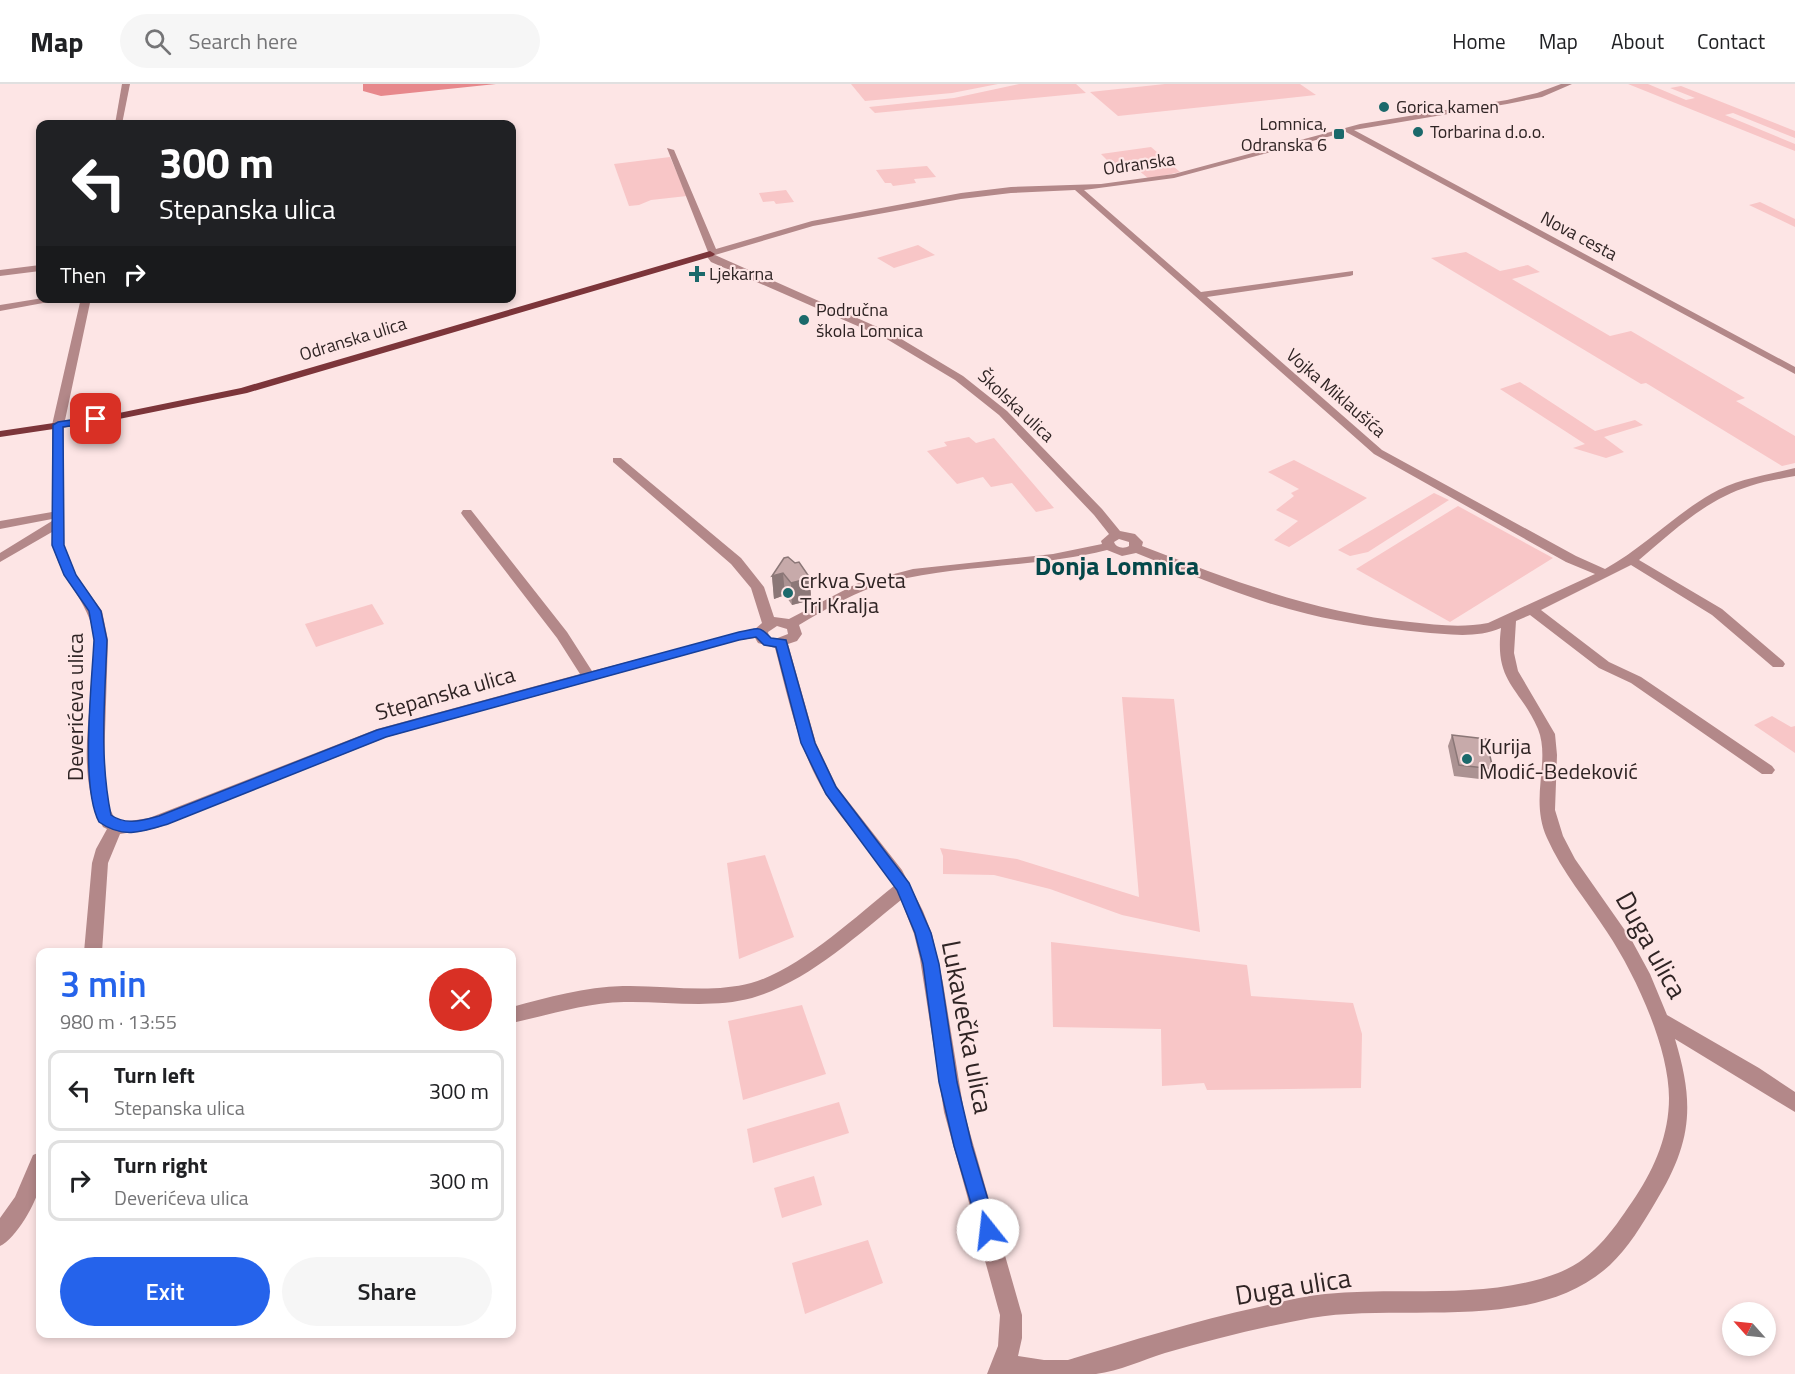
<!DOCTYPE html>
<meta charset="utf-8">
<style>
:root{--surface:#fff;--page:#f6f6f6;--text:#202124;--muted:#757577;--line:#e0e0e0;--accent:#2563eb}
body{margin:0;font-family:"Titillium Web",sans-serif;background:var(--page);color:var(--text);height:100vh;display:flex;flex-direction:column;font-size:22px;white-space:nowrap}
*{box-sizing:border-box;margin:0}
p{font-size:20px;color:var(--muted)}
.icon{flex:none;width:33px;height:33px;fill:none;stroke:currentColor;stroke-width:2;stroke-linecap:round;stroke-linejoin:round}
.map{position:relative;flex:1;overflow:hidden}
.drawer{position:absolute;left:36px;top:864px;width:480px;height:390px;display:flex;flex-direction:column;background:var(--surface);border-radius:12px;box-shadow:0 3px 9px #0003}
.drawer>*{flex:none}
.top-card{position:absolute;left:36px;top:36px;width:480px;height:183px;border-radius:12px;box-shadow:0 3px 9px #0003;background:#202124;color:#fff;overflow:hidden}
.needle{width:39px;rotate:297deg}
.fabs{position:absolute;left:1722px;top:1218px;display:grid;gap:12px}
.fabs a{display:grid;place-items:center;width:54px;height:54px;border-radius:50%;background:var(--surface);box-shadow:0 3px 9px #0003;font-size:30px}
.pin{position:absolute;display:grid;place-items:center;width:51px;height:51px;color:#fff;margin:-26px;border-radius:12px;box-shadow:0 3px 9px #0006}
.me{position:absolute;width:66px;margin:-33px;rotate:344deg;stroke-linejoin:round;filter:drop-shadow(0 0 4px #0008)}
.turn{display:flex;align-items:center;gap:21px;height:126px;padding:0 24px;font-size:27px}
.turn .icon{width:78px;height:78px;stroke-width:2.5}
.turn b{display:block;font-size:42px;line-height:51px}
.then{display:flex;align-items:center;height:57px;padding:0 24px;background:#0003;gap:12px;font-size:22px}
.round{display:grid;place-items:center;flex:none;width:63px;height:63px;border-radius:32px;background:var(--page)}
.summary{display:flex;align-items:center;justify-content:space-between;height:102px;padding:0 24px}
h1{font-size:36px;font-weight:600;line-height:45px;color:var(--accent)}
.button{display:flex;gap:12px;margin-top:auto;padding:12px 24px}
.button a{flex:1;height:69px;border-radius:36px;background:var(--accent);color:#fff;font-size:24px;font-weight:600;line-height:69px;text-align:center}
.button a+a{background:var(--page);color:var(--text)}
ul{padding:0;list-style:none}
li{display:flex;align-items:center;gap:18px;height:81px;margin:0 12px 9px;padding:0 12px;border:3px solid var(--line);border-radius:12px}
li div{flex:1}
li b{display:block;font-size:22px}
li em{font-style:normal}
header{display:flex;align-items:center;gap:36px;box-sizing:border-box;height:84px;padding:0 30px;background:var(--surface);border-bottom:2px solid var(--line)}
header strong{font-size:28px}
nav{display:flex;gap:33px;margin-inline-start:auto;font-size:21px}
.search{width:420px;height:54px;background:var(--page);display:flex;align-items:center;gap:15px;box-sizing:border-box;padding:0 21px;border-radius:33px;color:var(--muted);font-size:22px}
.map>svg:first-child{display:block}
</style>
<header>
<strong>Map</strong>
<div class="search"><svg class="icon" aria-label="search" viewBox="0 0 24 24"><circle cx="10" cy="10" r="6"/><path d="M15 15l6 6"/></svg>Search here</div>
<nav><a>Home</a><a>Map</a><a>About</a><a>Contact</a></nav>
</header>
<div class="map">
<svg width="1795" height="1290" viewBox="0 0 1795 1290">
<rect width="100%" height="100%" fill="#fde5e5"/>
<!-- green -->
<g fill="#f8c6c7">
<polygon points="851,0 998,0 952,9 865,17"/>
<polygon points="1019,0 1076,0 1086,9 875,29 869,23 954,14"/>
<polygon points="1165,0 1300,0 1316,11 1118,32 1090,8"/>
<polygon points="1628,0 1648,0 1686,16 1695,14 1670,4 1681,2 1795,47 1795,54 1733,29 1725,31 1795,60 1795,67"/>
<polygon points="1151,63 1180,88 1149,95 1131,80 1113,82 1101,70"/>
<polygon points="670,73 687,112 651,116 639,121 629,122 614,80"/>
<polygon points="927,82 936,93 914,95 916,99 893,102 891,99 885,99 876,86"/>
<polygon points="786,106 794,118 776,120 774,117 763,118 759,109"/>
<polygon points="1760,118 1795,135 1795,143 1749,121"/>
<polygon points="918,161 935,171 894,184 877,174"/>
<polygon points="1466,168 1500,187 1528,181 1540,188 1512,195 1610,252 1631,247 1745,314 1736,317 1795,352 1795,379 1782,382 1646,299 1641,300 1431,174"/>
<polygon points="1520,298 1595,347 1635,336 1643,341 1604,353 1624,368 1606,374 1573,364 1585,360 1500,305"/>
<polygon points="969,353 976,359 994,354 1054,424 1036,428 1012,399 991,403 983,393 957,400 927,367 947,362 944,358"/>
<polygon points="1294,376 1367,414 1289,463 1274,456 1298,437 1276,426 1294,412 1291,409 1299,405 1268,388"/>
<polygon points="1434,409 1449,416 1368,468 1350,472 1338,466"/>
<polygon points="1458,422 1553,474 1450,538 1356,485"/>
<polygon points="372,520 384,540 316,563 305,540"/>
<polygon points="1122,613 1174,615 1200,848 1122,831 1050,805 994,791 943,790 943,772 940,764 1017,775 1139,813"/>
<polygon points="1772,632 1791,643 1795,642 1795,669 1754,641"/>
<polygon points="765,771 794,853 739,875 727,779"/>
<polygon points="1051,858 1247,881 1251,912 1353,919 1362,950 1361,1004 1207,1006 1204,999 1162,1002 1161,945 1053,943"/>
<polygon points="802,921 826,990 743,1016 728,937"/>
<polygon points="839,1018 849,1049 753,1079 747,1045"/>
<polygon points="814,1092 822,1121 782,1134 774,1104"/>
<polygon points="868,1156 883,1199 805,1230 792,1179"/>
</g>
<!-- water -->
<polygon fill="#e7888c" points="363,0 496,0 381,12 363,7"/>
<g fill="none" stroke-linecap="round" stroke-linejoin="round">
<!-- minor -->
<g fill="#b38889" fill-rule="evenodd">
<polygon points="122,0 130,0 122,40 115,40"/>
<path d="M1561 0H1572L1542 13 1507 20 1354 46 1795 283V290L1346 48 1174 94 1084 106 1201 208 1353 187V191L1350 192 1207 213 1382 366 1576 472 1605 485C1643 464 1673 432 1711 410 1736 395 1767 391 1795 384V392C1780 395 1764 397 1750 402 1707 415 1673 447 1639 476L1722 525 1783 577 1785 580 1783 583H1773L1712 531 1631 481 1541 526 1609 578 1641 593 1772 682 1775 686 1772 690H1762L1631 599 1599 584 1530 531 1516 537 1514 569 1518 587 1555 650 1557 671 1555 726 1563 752 1575 775 1631 855 1650 890 1667 931 1759 984 1795 1008V1028L1675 955C1695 1021 1692 1059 1655 1119 1642 1141 1628 1164 1610 1181 1534 1251 1404 1218 1311 1234 1262 1243 1213 1255 1165 1269 1143 1276 1119 1287 1096 1290 1086 1290 1074 1290 1064 1290 1038 1290 1012 1290 987 1290L998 1262 1000 1231 944 1028 920 875 914 850 901 816C856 852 809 897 752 914 711 925 666 917 624 918 585 919 549 931 512 939V923C548 913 585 903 623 902 666 901 709 910 751 899 799 886 855 833 894 802 875 768 845 742 825 709 798 665 788 613 775 564L758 559 755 554 739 556 387 653 157 744 120 750 108 779 102 868H84L92 779 96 765 107 745 103 743C72 687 95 618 94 557 93 516 51 490 52 448L0 478V469L52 437V435L0 445V437L52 428V341L81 214H91L64 341V461L76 491 102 527 108 556 104 680 106 705 110 725 115 735 123 738 149 734 377 645 580 590 557 554 463 432 461 429 463 426H471L567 548 592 587 755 545 762 539 751 504 731 480 613 378V374H621L741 474 764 503 774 533 789 535 856 500 913 485 1053 470 1102 460 1101 457 1109 450 1094 431 999 331 955 296 885 254 711 178 705 170 708 168 667 64 674 66 716 165 812 137 961 109 1011 103 1101 100 1174 90 1360 40 1507 16 1537 9ZM1075 106 1374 370 1566 478 1595 490 1488 539C1462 544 1436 541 1410 538 1315 529 1231 496 1142 462L1143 458 1135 450 1120 447 1102 425 1007 327 963 292 893 250 715 171 813 142 961 115 1011 109ZM1119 455 1129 458V462C1124 465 1116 464 1114 458ZM1107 466 1122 472 1136 469C1192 491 1249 516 1308 530 1344 539 1383 544 1420 548 1446 550 1476 555 1501 544 1494 599 1520 603 1538 645 1551 678 1529 714 1547 754 1562 788 1587 817 1607 848 1635 890 1669 963 1669 1014 1669 1050 1655 1083 1636 1112 1615 1143 1595 1175 1558 1189 1484 1217 1402 1202 1325 1210 1303 1212 1281 1218 1259 1223 1194 1237 1131 1257 1068 1276H1044L1018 1272 1022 1254V1231L964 1028 943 899 932 850 923 827 902 786 837 703 816 659 788 560 797 557 802 550 799 541C828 524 857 506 890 498 961 480 1035 484 1107 466ZM777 542 787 545 788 550 775 555 769 553 768 548Z"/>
<polygon points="40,181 40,187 0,192 0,186"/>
<polygon points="43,214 70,214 0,227 0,221"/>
<path d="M40 1068C41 1078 42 1092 40 1101 37 1118 15 1156 0 1162V1134L15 1113 33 1071Z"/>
</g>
<!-- major -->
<polygon fill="#7c353a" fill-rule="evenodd" points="710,167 715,170 713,172 247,309 114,336 0,353 0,347 114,330 241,304"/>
</g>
<!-- wall -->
<g fill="#ab9292">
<polygon points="795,479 810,494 811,516 792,521 785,511 774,515 772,492"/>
<polygon points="1452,651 1493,685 1488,696 1454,692 1448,662"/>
</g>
<!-- shaded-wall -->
<g fill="#8b7777">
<polygon points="783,489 785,511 774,515 772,492"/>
<polygon points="810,494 811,516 792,521 791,499"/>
</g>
<!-- building -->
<g fill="#c7aaaa" stroke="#8b7777" stroke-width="1.5">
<polygon points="788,473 795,479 799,478 810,494 791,499 783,489 772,492 784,474"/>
<polygon points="1452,651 1486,655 1493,685 1459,681"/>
</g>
<!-- route -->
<path fill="#2563eb" stroke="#184099" stroke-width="1.5" d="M96 332 102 335 100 338 63 343 64 461 76 491 101 527 107 556C105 614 99 673 111 731 126 742 143 736 159 732L377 646 739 548C759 545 757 540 771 554L786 556 815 659 836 703 909 799 931 849 939 880 957 998 972 1062 997 1146 994 1153 988 1155 981 1153 954 1062 939 998 923 880 915 849 897 806 826 710 815 688 801 659 776 563 764 561 756 553 739 556 386 653 168 740C142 748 123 755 99 738 80 702 92 598 94 556L89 527 64 491 52 461 53 341 58 338Z"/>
<!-- markers -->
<g fill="#1b696b" stroke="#fde5e5" stroke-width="2">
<circle cx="1384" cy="23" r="6"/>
<circle cx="1418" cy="48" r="6"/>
<rect x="1333" y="44" width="12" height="12" rx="3"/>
<path d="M694 181h6v6h6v6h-6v6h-6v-6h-6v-6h6z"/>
<circle cx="804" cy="236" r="6"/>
<circle cx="788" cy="509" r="6"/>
<circle cx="1467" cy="675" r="6"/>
</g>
<g text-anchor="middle" stroke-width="4.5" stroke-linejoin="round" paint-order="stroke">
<!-- far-poi labels -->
<g font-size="18" fill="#2f2424" stroke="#fde5e5" text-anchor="start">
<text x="1396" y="29">Gorica kamen</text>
<text x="1327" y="46" text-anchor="end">Lomnica,<tspan x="1327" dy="21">Odranska 6</tspan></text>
<text x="1430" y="54">Torbarina d.o.o.</text>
<text x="709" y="196">Ljekarna</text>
<text x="816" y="232">Područna<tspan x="816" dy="21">škola Lomnica</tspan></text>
</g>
<!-- far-street labels -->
<g font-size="18" fill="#2f2424" stroke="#fde5e5">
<text transform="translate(1139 80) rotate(-8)" y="6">Odranska</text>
<text transform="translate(1579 152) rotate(28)" y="6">Nova cesta</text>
<text transform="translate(353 255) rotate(-17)" y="6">Odranska ulica</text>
<text transform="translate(1336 309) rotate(41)" y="6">Vojka Miklaušića</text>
<text transform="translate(1016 322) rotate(43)" y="6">Školska ulica</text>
</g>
<!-- poi labels -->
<g font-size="22" fill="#2f2424" stroke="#fde5e5" text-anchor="start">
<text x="800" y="504">crkva Sveta<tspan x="800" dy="25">Tri Kralja</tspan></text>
<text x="1479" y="670">Kurija<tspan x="1479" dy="25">Modić-Bedeković</tspan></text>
</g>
<!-- street labels -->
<g font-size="22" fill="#2f2424" stroke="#fde5e5">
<text transform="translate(445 609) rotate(-16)" y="8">Stepanska ulica</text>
<text transform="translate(75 623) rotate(-90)" y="8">Deverićeva ulica</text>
</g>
<!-- quarter labels -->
<g font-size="26" font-weight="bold" fill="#05484a" stroke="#fde5e5">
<text x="1117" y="491">Donja Lomnica</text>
</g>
<!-- near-street labels -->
<g font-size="27" fill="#2f2424" stroke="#fde5e5">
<text transform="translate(1651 861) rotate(61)" y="9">Duga ulica</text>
<text transform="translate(967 943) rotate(79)" y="9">Lukavečka ulica</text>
<text transform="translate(1293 1203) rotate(-9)" y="9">Duga ulica</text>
</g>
</g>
</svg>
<div class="fabs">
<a><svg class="needle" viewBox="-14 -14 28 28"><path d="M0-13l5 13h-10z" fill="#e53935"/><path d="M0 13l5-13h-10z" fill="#757577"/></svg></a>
</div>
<div class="pin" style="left:96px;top:335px;background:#d93025"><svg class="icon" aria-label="arrive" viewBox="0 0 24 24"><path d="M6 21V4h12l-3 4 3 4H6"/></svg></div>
<svg class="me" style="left:988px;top:1146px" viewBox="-20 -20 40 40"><circle r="19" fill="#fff"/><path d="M0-13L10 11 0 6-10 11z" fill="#2563eb"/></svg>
<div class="top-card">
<div class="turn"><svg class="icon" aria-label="left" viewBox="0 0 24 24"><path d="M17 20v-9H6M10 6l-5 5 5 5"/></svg><div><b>300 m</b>Stepanska ulica</div></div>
<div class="then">Then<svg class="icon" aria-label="right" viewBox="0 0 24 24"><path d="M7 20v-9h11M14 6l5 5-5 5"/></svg></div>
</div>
<section class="drawer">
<div class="summary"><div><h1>3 min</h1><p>980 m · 13:55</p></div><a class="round" style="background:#d93025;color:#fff"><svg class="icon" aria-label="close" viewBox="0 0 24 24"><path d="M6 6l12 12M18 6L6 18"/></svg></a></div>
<ul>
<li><svg class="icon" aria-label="left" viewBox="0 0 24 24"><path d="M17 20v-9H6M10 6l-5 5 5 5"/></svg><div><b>Turn left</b><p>Stepanska ulica</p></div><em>300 m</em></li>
<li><svg class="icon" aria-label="right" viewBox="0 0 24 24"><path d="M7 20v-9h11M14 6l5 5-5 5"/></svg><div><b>Turn right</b><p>Deverićeva ulica</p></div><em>300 m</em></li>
</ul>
<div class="button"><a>Exit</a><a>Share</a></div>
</section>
</div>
